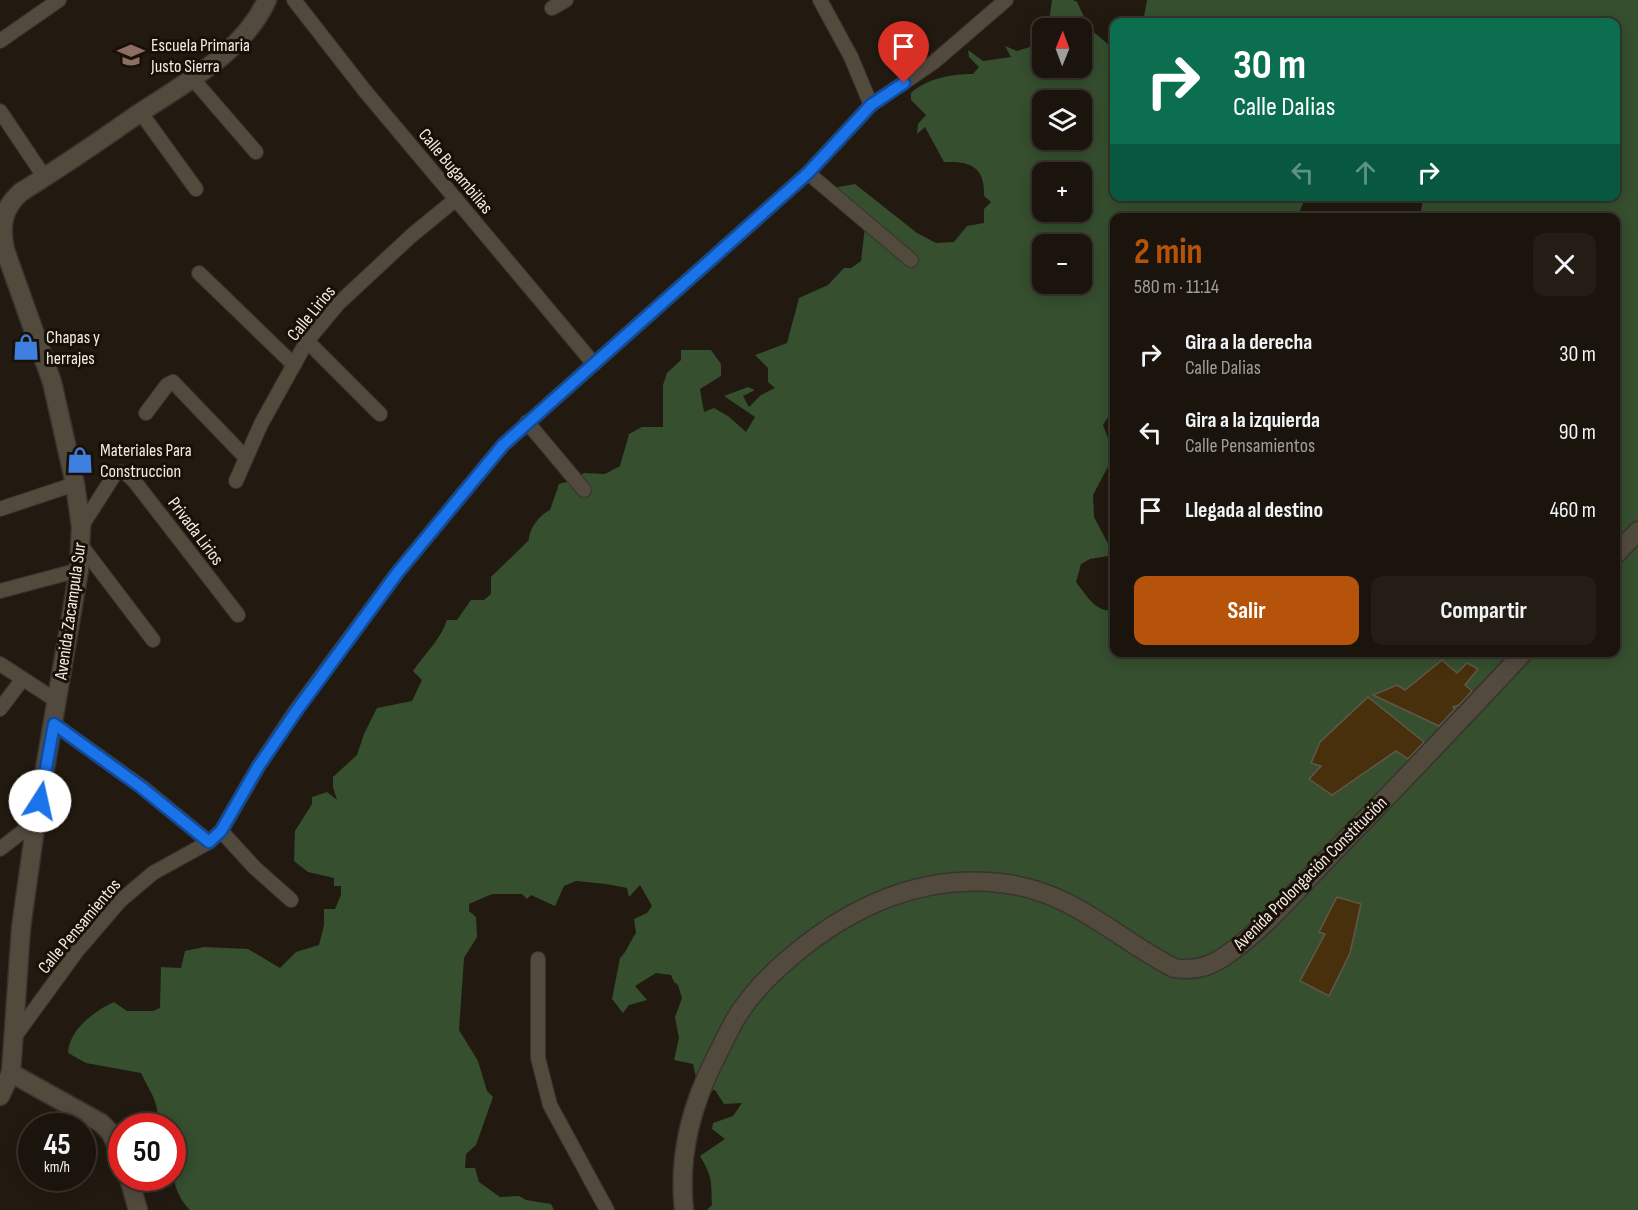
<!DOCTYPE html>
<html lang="es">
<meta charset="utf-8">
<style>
:root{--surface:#1a140c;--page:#231d15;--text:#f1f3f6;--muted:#9f9e9d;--line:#38332d;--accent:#b45309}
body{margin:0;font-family:"Sofia Sans Condensed",sans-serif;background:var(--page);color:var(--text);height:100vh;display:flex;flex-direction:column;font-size:22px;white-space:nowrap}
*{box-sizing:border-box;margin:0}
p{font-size:20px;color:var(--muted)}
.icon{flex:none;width:33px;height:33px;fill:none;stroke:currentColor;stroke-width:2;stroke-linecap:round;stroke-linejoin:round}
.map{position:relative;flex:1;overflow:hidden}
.side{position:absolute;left:1110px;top:213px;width:510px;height:444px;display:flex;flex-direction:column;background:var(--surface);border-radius:12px;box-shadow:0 3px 15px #0003,0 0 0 2px var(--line)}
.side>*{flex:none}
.top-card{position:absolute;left:1110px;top:18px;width:510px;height:183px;border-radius:12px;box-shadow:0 3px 15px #0003,0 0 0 2px var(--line);background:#0b6e4f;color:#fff;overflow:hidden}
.needle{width:39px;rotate:1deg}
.fabs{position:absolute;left:1032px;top:18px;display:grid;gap:12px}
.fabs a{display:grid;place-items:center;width:60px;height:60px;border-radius:12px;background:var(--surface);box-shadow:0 3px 15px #0003,0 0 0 2px var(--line);font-size:30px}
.speed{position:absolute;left:18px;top:1113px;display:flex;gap:12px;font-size:30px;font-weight:700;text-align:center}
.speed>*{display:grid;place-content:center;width:78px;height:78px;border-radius:50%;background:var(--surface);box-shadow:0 3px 15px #0003,0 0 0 2px var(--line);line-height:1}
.speed small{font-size:15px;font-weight:400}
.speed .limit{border:9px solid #d22;background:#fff;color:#111}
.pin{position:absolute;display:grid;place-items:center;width:51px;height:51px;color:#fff;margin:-62px -26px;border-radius:50% 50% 50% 0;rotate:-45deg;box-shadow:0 0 6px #0007}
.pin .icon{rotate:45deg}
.me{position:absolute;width:66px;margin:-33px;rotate:10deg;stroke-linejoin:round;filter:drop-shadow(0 0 4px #0008)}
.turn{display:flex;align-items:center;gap:21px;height:126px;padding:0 24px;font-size:27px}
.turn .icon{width:78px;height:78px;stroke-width:2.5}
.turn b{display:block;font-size:42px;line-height:51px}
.lanes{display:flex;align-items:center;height:57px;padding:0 24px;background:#0003;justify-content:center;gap:30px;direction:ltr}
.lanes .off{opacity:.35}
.round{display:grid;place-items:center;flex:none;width:63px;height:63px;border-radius:12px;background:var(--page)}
.headline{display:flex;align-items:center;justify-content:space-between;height:102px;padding:0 24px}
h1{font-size:36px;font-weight:700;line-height:45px;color:var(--accent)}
.primary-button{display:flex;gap:12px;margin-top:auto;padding:12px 24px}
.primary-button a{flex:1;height:69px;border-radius:12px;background:var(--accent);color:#fff;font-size:24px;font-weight:700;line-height:69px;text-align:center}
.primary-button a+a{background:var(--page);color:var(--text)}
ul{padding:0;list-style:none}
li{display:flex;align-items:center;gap:18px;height:78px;padding:0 24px}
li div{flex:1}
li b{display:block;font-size:22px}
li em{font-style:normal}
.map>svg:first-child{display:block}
</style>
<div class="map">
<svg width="1638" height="1210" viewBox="0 0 1638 1210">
<rect width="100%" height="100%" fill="#221a10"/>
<!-- forest -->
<path fill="#354f2f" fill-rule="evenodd" d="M1052 0H1073L1077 2 1090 29 1114 49V196L1306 197 1297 217 1114 218V408L1103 425 1112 449V459L1093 495 1094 517 1114 555 1090 559 1081 564 1076 582C1087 596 1095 612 1114 611V652H1616V218L1420 217 1423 199 1418 197 1616 196V22H1143L1147 0H1638V1210H707L712 1205C711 1181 713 1178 700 1156L725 1139 712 1129 713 1123 733 1116 742 1103 724 1104 715 1090 710 1091 697 1082 693 1064 674 1060 679 1038 675 1017 682 998 678 985 674 982 671 975 656 973 635 986 647 1000 629 1005 623 1013 612 999 620 958C627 952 630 941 636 933L634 919 647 913 652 906 640 885 629 897 627 888 606 884 576 881 564 886 555 906 531 895 527 899 522 894H492L469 904V911L476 917 477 937 464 958 459 1030 478 1061 487 1091 493 1097 476 1145 466 1154 465 1168H475L479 1182 500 1197 519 1196 526 1200 551 1204 554 1210H190C167 1187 173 1157 172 1126H158C159 1101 151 1094 141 1073L86 1063 68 1053C69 1030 94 1011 114 1002L127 1011H153L160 1008 161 967 181 968 185 951 204 947 248 949 280 968 296 952 319 945 324 925V909H335L341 895V886H334V878L308 872 294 861 295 831 312 804V797L327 792 337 800 333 787V777L357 755 364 734 377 708 412 701 422 680 413 671C425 653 440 641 447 620H457L471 600H484L491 594V577L529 540C529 528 540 515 550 510L559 484 574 480 584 473 605 474 620 466 629 434 642 427H663V385L667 373 681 360V350H711L721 364V376L700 389 704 412 714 408 728 416 746 432 755 417 724 396 748 387 755 390 743 396 749 407 761 395 775 388 768 382V368L755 355 787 343 799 298 828 285 844 268H851L861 261 865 227 833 188 855 184 917 233 936 243 954 242 967 226 984 223V209L991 202 984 196C985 166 970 161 944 162L925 127 917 134 918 124 926 115 911 100V93C927 78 952 74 973 74L979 67 969 57 968 50 983 61 1011 57 1005 46 1017 51 1030 47 1034 34H1042V68H1082V28H1048ZM1042 100H1082V140H1042ZM1042 172H1082V212H1042ZM1042 244H1082V284H1042Z"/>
<!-- building -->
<g fill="#48300c" stroke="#60574b" stroke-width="1.5">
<polygon points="1442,660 1457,673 1467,663 1478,669 1465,685 1472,691 1459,705 1453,707 1455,709 1439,726 1373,695 1397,685 1405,690"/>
<polygon points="1368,697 1424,742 1408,759 1396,751 1332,795 1309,779 1321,766 1311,763 1320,742"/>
<polygon points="1337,897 1361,904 1350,953 1329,996 1300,981 1325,934 1319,932"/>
</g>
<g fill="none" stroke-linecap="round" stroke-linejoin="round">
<defs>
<g id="street">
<polyline points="294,0 365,91 594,364"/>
<polyline points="820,0 851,57 871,105"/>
<polyline points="552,8 566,0"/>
<polyline points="0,41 59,0"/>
<polyline points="192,78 256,152"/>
<polyline points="0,111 45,178"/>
<polyline points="141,113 196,189"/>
<polyline points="808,173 911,260"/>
<polyline points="199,273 294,365"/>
<polyline points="307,341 380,414"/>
<polyline points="146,413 167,385 173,382 245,457"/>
<polyline points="527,422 584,490"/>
<polyline points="236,481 261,424 307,341 338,304 411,236 456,199"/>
<polyline points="0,509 75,484"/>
<path d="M81 527 115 474C124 469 129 476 135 482L238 615"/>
<polyline points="80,544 153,640"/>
<polyline points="0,591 79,570"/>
<polyline points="0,664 57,701"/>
<polyline points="0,709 22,680"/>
<polyline points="54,724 142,787 209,842"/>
<polyline points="221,831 255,868 291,900"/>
<polyline points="0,849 36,821"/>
<polyline points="538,959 538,1058 550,1105 607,1210"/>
<polyline points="13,1039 77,951 120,901 153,873 209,842 221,831 258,767 296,710 398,572 503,445 808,173 871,105 934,62 1006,0"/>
</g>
<g id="secondary">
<polyline points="1616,554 1638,531"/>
<polyline points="11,1073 101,1123 110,1132 122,1155"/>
<path d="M0 1096 11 1073 21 928 36 821 79 570 81 527 75 484 52 382 5 250C0 226 2 209 21 192 60 168 98 142 135 116 183 84 242 54 267 0"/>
<polyline points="129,1178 138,1210"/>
<path d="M684 1210C678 1153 692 1103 718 1053 726 1038 732 1022 742 1009 756 988 773 972 792 956 851 906 922 874 1000 883 1071 890 1114 937 1174 968 1191 971 1207 968 1222 958 1262 932 1295 892 1328 858 1394 790 1459 722 1524 652"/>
</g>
</defs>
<!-- street casing -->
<use href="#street" stroke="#39332f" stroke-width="16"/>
<!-- secondary casing -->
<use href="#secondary" stroke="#39332f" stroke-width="21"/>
<!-- street -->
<use href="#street" stroke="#534a3e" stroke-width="14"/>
<!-- secondary -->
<use href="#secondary" stroke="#534a3e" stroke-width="18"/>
</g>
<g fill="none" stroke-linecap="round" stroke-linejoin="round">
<defs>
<polyline id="route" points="40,801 54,724 141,787 209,842 221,831 258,767 297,710 398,572 503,445 808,173 871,105 904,83"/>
</defs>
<!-- route casing -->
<use href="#route" stroke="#114b97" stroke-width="15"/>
<!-- route -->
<use href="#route" stroke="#1a73e8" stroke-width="10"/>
</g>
<!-- icons -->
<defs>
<symbol id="school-bare" viewBox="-9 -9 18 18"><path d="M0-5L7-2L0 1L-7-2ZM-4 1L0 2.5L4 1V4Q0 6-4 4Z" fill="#8d6e63" stroke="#191107" stroke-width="2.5" paint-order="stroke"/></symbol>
<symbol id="shop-bare" viewBox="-9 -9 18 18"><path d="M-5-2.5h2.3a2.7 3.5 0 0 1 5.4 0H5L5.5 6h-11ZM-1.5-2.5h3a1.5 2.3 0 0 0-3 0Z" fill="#3f7fe0" stroke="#191107" stroke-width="2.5" paint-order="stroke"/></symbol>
</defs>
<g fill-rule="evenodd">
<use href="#school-bare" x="112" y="36" width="38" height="38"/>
<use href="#shop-bare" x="7" y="328" width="38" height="38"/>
<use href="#shop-bare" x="61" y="441" width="38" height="38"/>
</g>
<g text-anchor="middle" stroke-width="6" stroke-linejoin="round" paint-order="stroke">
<!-- poi labels -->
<g font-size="18" fill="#f1ece5" stroke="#191107" text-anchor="start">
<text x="151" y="51">Escuela Primaria<tspan x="151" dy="21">Justo Sierra</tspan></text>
<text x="46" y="343">Chapas y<tspan x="46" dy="21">herrajes</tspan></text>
<text x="100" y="456">Materiales Para<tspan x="100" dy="21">Construccion</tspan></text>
</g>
<!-- street labels -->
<g font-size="18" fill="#f1ece5" stroke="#191107">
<text transform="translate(456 171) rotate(50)" y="6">Calle Bugambilias</text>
<text transform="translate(311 313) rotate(-51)" y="6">Calle Lirios</text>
<text transform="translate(196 531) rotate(53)" y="6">Privada Lirios</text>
<text transform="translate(70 611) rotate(-82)" y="6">Avenida Zacampula Sur</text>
<text transform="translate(1310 873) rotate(-45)" y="6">Avenida Prolongación Constitución</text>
<text transform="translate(79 926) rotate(-50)" y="6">Calle Pensamientos</text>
</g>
</g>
</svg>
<div class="fabs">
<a><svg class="needle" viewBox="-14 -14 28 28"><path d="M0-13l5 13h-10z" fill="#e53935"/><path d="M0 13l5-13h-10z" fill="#9f9e9d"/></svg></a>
<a><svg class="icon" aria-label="layers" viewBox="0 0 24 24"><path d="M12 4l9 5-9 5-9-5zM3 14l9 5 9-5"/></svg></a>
<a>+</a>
<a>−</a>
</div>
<div class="speed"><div>45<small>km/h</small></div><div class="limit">50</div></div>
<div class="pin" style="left:904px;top:83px;background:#d93025"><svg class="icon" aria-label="arrive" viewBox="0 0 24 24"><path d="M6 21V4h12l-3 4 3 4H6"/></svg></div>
<svg class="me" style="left:40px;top:801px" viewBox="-20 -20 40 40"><circle r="19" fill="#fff"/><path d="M0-13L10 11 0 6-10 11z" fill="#1a73e8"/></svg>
<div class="top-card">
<div class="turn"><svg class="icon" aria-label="right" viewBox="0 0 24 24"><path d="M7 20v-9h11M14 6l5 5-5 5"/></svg><div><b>30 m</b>Calle Dalias</div></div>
<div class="lanes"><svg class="icon off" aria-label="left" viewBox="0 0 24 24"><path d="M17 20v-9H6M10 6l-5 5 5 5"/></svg><svg class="icon off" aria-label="ahead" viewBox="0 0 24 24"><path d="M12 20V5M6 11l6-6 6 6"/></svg><svg class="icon" aria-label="right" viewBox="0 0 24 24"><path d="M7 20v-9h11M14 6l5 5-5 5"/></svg></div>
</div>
<section class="side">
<div class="headline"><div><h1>2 min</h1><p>580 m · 11:14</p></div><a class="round"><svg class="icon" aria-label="close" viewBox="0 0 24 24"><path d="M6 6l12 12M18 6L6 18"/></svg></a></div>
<ul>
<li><svg class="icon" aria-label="right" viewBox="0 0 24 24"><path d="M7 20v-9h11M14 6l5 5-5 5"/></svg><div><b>Gira a la derecha</b><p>Calle Dalias</p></div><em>30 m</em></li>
<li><svg class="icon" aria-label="left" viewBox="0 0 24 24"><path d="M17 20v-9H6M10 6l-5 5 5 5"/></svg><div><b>Gira a la izquierda</b><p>Calle Pensamientos</p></div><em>90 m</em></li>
<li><svg class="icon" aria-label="arrive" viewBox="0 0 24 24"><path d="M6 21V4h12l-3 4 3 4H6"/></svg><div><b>Llegada al destino</b></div><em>460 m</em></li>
</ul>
<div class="primary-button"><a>Salir</a><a>Compartir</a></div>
</section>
</div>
